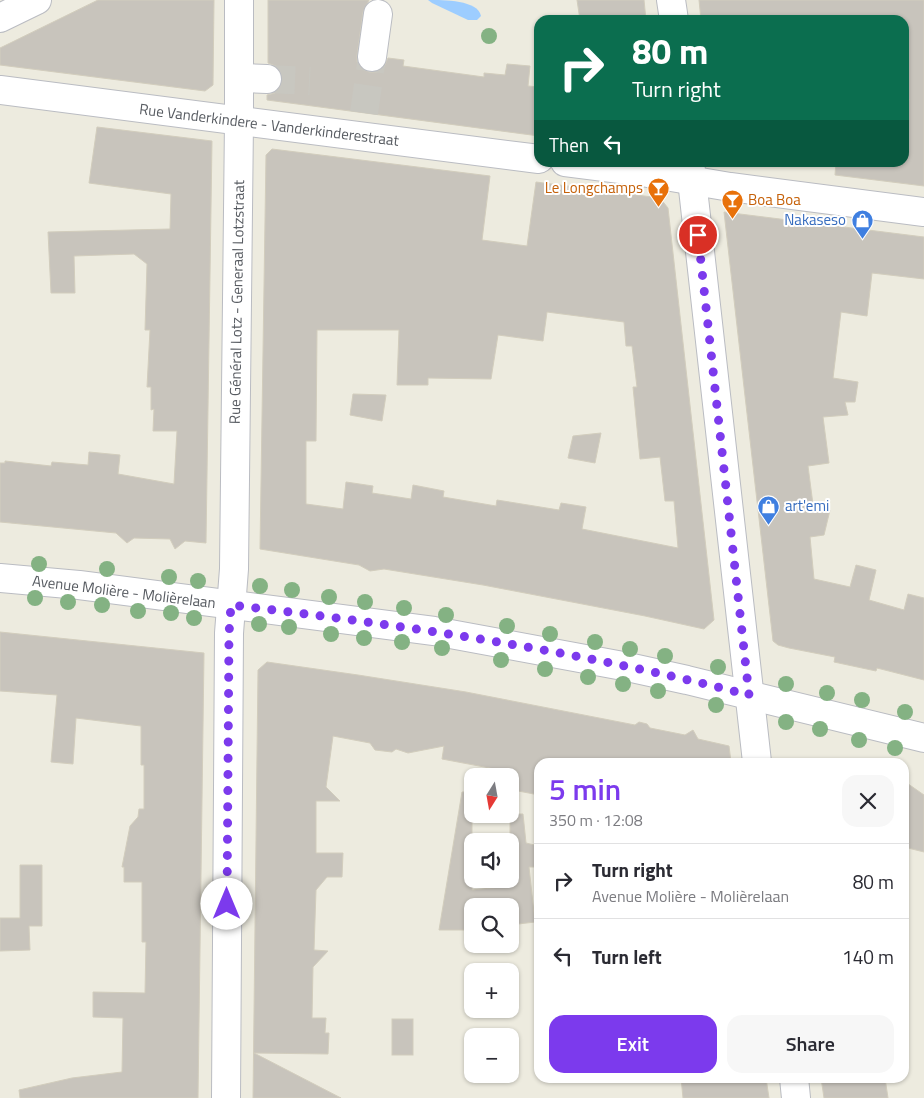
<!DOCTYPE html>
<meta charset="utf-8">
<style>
:root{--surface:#fff;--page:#f7f7f7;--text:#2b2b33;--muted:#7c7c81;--line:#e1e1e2;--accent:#7c3aed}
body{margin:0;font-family:"Titillium Web",sans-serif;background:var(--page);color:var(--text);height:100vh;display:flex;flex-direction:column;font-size:19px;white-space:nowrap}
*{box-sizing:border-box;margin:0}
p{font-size:16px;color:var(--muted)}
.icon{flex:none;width:28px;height:28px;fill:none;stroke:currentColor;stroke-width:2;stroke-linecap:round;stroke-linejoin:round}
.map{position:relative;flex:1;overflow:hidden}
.details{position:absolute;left:534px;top:758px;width:375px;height:325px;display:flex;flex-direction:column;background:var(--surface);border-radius:15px;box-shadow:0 1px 4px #0004}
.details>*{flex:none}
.guide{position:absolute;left:534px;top:15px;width:375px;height:152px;border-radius:15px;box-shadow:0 1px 4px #0004;background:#0b6e4f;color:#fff;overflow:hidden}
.needle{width:32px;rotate:191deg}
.buttons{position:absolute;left:464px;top:768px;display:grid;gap:10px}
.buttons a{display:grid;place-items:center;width:55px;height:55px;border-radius:10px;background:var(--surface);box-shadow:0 1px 4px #0004;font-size:25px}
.pin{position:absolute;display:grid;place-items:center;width:42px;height:42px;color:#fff;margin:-21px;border:2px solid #fff;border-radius:50%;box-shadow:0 1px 5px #0007}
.me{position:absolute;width:55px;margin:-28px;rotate:0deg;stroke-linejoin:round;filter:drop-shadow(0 0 4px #0008)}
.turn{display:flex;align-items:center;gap:18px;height:105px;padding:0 15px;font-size:22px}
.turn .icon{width:65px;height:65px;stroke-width:2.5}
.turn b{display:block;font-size:35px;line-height:42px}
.then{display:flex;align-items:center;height:48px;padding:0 15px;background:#0003;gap:10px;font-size:19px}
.round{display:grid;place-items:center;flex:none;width:52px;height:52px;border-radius:15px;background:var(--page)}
.overview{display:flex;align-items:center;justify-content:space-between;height:85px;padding:0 15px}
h1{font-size:30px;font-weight:600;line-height:38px;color:var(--accent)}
.primary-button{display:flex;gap:10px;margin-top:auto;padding:10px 15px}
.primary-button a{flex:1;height:58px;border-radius:15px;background:var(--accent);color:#fff;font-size:20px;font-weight:600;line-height:58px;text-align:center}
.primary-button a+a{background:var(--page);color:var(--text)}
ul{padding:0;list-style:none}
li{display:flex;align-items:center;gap:15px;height:75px;padding:0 15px;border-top:1px solid var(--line)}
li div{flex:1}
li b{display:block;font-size:19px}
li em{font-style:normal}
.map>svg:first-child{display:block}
</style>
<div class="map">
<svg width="924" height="1098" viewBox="0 0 924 1098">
<rect width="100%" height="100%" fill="#edebdf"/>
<!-- water -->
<path fill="#9dcdff" d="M428 0C444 0 478 0 481 16L477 20H468L432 3Z"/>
<!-- building -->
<g fill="#c8c4bc" stroke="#d2cdbd" fill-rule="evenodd">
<polygon points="98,0 214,0 213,85 205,91 0,65 0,48"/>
<polygon points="268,0 369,0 363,12 357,55 357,62 362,69 369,72 377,72 384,67 388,58 404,60 403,66 484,77 484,73 505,75 507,64 530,66 528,86 539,87 539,136 267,100 267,95 275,93 280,88 283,79 281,72 276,66 268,63"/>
<polygon points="577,0 644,0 646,20 580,20"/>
<polygon points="699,0 924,0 924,186 835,175 836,162 904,162 904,140 909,99 904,98 904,20 701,20"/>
<polygon points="97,127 212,141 206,543 185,541 175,549 170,539 134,538 127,543 116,533 0,522 0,463 5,463 5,461 51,466 52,462 88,465 89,452 120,455 118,474 174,484 177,431 153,431 154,409 151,410 151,387 147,387 150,330 145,330 147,264 134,254 74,256 75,293 51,293 48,232 170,229 171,194 89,183"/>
<path d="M272 149 490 176 482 240 527 246 536 182 660 198 668 208 714 620 704 629 645 616 483 585 384 569 370 571 359 565 260 549 266 155ZM547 312 624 322 626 346H632L637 387H633L640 459 660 457 665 501H674L678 548 582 529 586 507 561 503 559 510 497 500 496 506 443 497 444 491 413 485 411 499 372 493 373 486 346 482 343 509 306 504V441H316L317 330H399L397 385H428V378L491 379 498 335 543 341Z"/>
<polygon points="724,212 924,237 924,279 872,273 867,316 841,312 833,378 858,382 855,402 845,402 848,415 823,417 829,463 808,466 814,512 830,510 824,535 810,537 814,579 850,587 856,565 876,570 869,600 904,610 908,594 924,598 924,680 877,668 876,671 834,662 835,657 789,648 778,645 773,641"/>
<polygon points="353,394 386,395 382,421 350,415"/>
<polygon points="601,433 595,463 568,458 573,436"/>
<polygon points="0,632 204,653 198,1098 20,1098 19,1090 72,1078 122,1072 123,1018 93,1017 93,992 145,993 146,942 142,942 142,882 124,882 124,867 122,867 130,826 138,817 139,809 144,809 144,765 141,765 141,726 76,718 73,764 51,762 57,695 0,691"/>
<polygon points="267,662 358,675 466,692 635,725 639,722 647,724 650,728 685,735 693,730 698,739 729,746 731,762 539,762 539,795 513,790 516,773 442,759 444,746 408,753 396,749 392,752 375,750 370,743 333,736 326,787 340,801 316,801 316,853 343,853 342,877 327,877 316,890 314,950 328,951 313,967 312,1018 326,1018 325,1033 329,1033 328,1054 254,1053 341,1098 253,1098 258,670"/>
<polygon points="904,781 924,795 924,852 904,847"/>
<polygon points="462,792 472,792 472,890 510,886 510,814 523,814 526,843 539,846 535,867 529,867 535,922 510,925 510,906 472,906 472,930 439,930"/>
<polygon points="20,865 42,865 42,926 29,926 30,950 0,951 0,918 20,918"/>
<rect x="392" y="1019" width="21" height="36"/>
<polygon points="681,1078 766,1078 769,1098 683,1098"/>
<polygon points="821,1078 885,1078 888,1098 824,1098"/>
</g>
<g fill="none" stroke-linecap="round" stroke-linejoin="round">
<!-- minor-tunnel -->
<g stroke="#c8c7c0" stroke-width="28" stroke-dasharray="28 14" stroke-linecap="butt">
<polyline points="267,79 310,81"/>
<polyline points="364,113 372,57"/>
</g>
<defs>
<g id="minor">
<polyline points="671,0 674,20"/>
<polyline points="0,18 37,0"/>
<polyline points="372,57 378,14"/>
<polyline points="239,78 267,79"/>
<polyline points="0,90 539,159"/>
<polyline points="565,162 636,171 730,187 924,212"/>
<polyline points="690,162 757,762"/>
<polyline points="0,578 79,585 434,631 623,666 687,680 924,738"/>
<polyline points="794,1078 796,1098"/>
<polyline points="226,1098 229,633 234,569 239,121 239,0"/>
</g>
</defs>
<!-- minor casing -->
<use href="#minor" stroke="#babcc2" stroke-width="30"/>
<!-- minor -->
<use href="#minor" stroke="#fff" stroke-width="28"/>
</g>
<!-- trees -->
<g fill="#84b283">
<circle cx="489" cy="36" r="8"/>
<circle cx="39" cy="564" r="8"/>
<circle cx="107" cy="569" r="8"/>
<circle cx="169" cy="577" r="8"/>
<circle cx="198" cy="581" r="8"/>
<circle cx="260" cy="586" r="8"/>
<circle cx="292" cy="590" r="8"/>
<circle cx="329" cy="597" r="8"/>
<circle cx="35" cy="598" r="8"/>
<circle cx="68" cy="602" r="8"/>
<circle cx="365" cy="602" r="8"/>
<circle cx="102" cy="605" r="8"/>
<circle cx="404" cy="608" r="8"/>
<circle cx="138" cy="611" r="8"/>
<circle cx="171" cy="613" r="8"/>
<circle cx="446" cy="615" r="8"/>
<circle cx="194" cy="618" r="8"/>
<circle cx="259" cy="624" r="8"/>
<circle cx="507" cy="626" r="8"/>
<circle cx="289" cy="627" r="8"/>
<circle cx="331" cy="634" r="8"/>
<circle cx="550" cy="634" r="8"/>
<circle cx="364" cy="638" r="8"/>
<circle cx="402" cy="642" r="8"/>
<circle cx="595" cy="642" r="8"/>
<circle cx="442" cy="648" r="8"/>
<circle cx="630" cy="649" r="8"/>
<circle cx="665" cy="656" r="8"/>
<circle cx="501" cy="660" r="8"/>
<circle cx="718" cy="667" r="8"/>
<circle cx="545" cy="669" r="8"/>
<circle cx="588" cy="677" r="8"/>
<circle cx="623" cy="684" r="8"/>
<circle cx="786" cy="684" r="8"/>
<circle cx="658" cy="691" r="8"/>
<circle cx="827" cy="693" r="8"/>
<circle cx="862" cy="700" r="8"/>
<circle cx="716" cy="705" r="8"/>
<circle cx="905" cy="712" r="8"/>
<circle cx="786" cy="722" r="8"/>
<circle cx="820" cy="729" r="8"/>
<circle cx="859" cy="740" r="8"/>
<circle cx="895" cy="748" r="8"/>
</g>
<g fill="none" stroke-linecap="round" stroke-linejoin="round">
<!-- route -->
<path stroke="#7c3aed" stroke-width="9" stroke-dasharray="0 16.2" d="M227 904 229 634 231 605C405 625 580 651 749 695L698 235"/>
</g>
<!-- icons -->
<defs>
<symbol id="bar-pin" viewBox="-11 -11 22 30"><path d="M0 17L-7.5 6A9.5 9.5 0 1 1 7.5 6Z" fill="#e8710a" stroke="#fff"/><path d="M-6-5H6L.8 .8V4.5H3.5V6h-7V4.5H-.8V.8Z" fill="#fff"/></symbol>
<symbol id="shop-pin" viewBox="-11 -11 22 30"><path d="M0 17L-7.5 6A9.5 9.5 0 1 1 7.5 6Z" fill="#3f7fe0" stroke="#fff"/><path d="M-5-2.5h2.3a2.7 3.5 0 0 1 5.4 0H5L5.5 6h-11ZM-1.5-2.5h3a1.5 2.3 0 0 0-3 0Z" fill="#fff"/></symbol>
</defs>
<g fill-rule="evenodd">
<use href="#bar-pin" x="646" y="176" width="25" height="34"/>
<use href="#bar-pin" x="720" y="188" width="25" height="34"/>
<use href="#shop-pin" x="850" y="208" width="25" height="34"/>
<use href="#shop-pin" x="756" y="494" width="25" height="34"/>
</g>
<g text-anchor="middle" stroke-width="4" stroke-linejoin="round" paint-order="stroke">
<!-- street labels -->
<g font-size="15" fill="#585c62" stroke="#fff">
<text transform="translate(269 125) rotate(7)" y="5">Rue Vanderkindere - Vanderkinderestraat</text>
<text transform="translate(237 302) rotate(-89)" y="5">Rue Général Lotz - Generaal Lotzstraat</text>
<text transform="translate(124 592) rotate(7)" y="5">Avenue Molière - Molièrelaan</text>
</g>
<!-- food labels -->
<g font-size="15" fill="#c56008" stroke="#fff" text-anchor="end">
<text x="643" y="193">Le Longchamps</text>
<text x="748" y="205" text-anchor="start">Boa Boa</text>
</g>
<!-- shop labels -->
<g font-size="15" fill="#366cbe" stroke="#fff" text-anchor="end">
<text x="846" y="225">Nakaseso</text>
<text x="785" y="511" text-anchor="start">art'emi</text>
</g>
</g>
</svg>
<div class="buttons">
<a><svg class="needle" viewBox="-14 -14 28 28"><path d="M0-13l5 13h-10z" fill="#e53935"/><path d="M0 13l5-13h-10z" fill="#7c7c81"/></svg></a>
<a><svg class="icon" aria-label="sound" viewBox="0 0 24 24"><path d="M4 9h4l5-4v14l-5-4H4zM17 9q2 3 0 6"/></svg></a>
<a><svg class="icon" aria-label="search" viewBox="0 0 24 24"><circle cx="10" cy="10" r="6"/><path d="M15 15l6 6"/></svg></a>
<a>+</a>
<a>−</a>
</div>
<div class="pin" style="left:698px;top:235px;background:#d93025"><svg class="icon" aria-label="arrive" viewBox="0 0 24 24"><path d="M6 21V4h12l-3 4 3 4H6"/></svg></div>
<svg class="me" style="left:227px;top:904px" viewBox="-20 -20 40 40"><circle r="19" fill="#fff"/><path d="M0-13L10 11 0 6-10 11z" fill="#7c3aed"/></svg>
<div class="guide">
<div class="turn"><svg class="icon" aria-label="right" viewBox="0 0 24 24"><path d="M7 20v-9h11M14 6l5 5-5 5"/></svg><div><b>80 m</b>Turn right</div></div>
<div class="then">Then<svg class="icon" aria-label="left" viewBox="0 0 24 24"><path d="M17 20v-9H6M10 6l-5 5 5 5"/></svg></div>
</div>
<section class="details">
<div class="overview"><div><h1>5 min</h1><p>350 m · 12:08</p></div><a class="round"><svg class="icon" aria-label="close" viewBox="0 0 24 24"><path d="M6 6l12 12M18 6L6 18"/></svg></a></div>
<ul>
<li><svg class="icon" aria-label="right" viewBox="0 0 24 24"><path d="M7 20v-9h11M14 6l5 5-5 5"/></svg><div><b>Turn right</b><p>Avenue Molière - Molièrelaan</p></div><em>80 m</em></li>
<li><svg class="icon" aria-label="left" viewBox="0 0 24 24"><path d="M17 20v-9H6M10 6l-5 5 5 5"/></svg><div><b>Turn left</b></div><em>140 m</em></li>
</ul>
<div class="primary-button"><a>Exit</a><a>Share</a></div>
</section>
</div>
